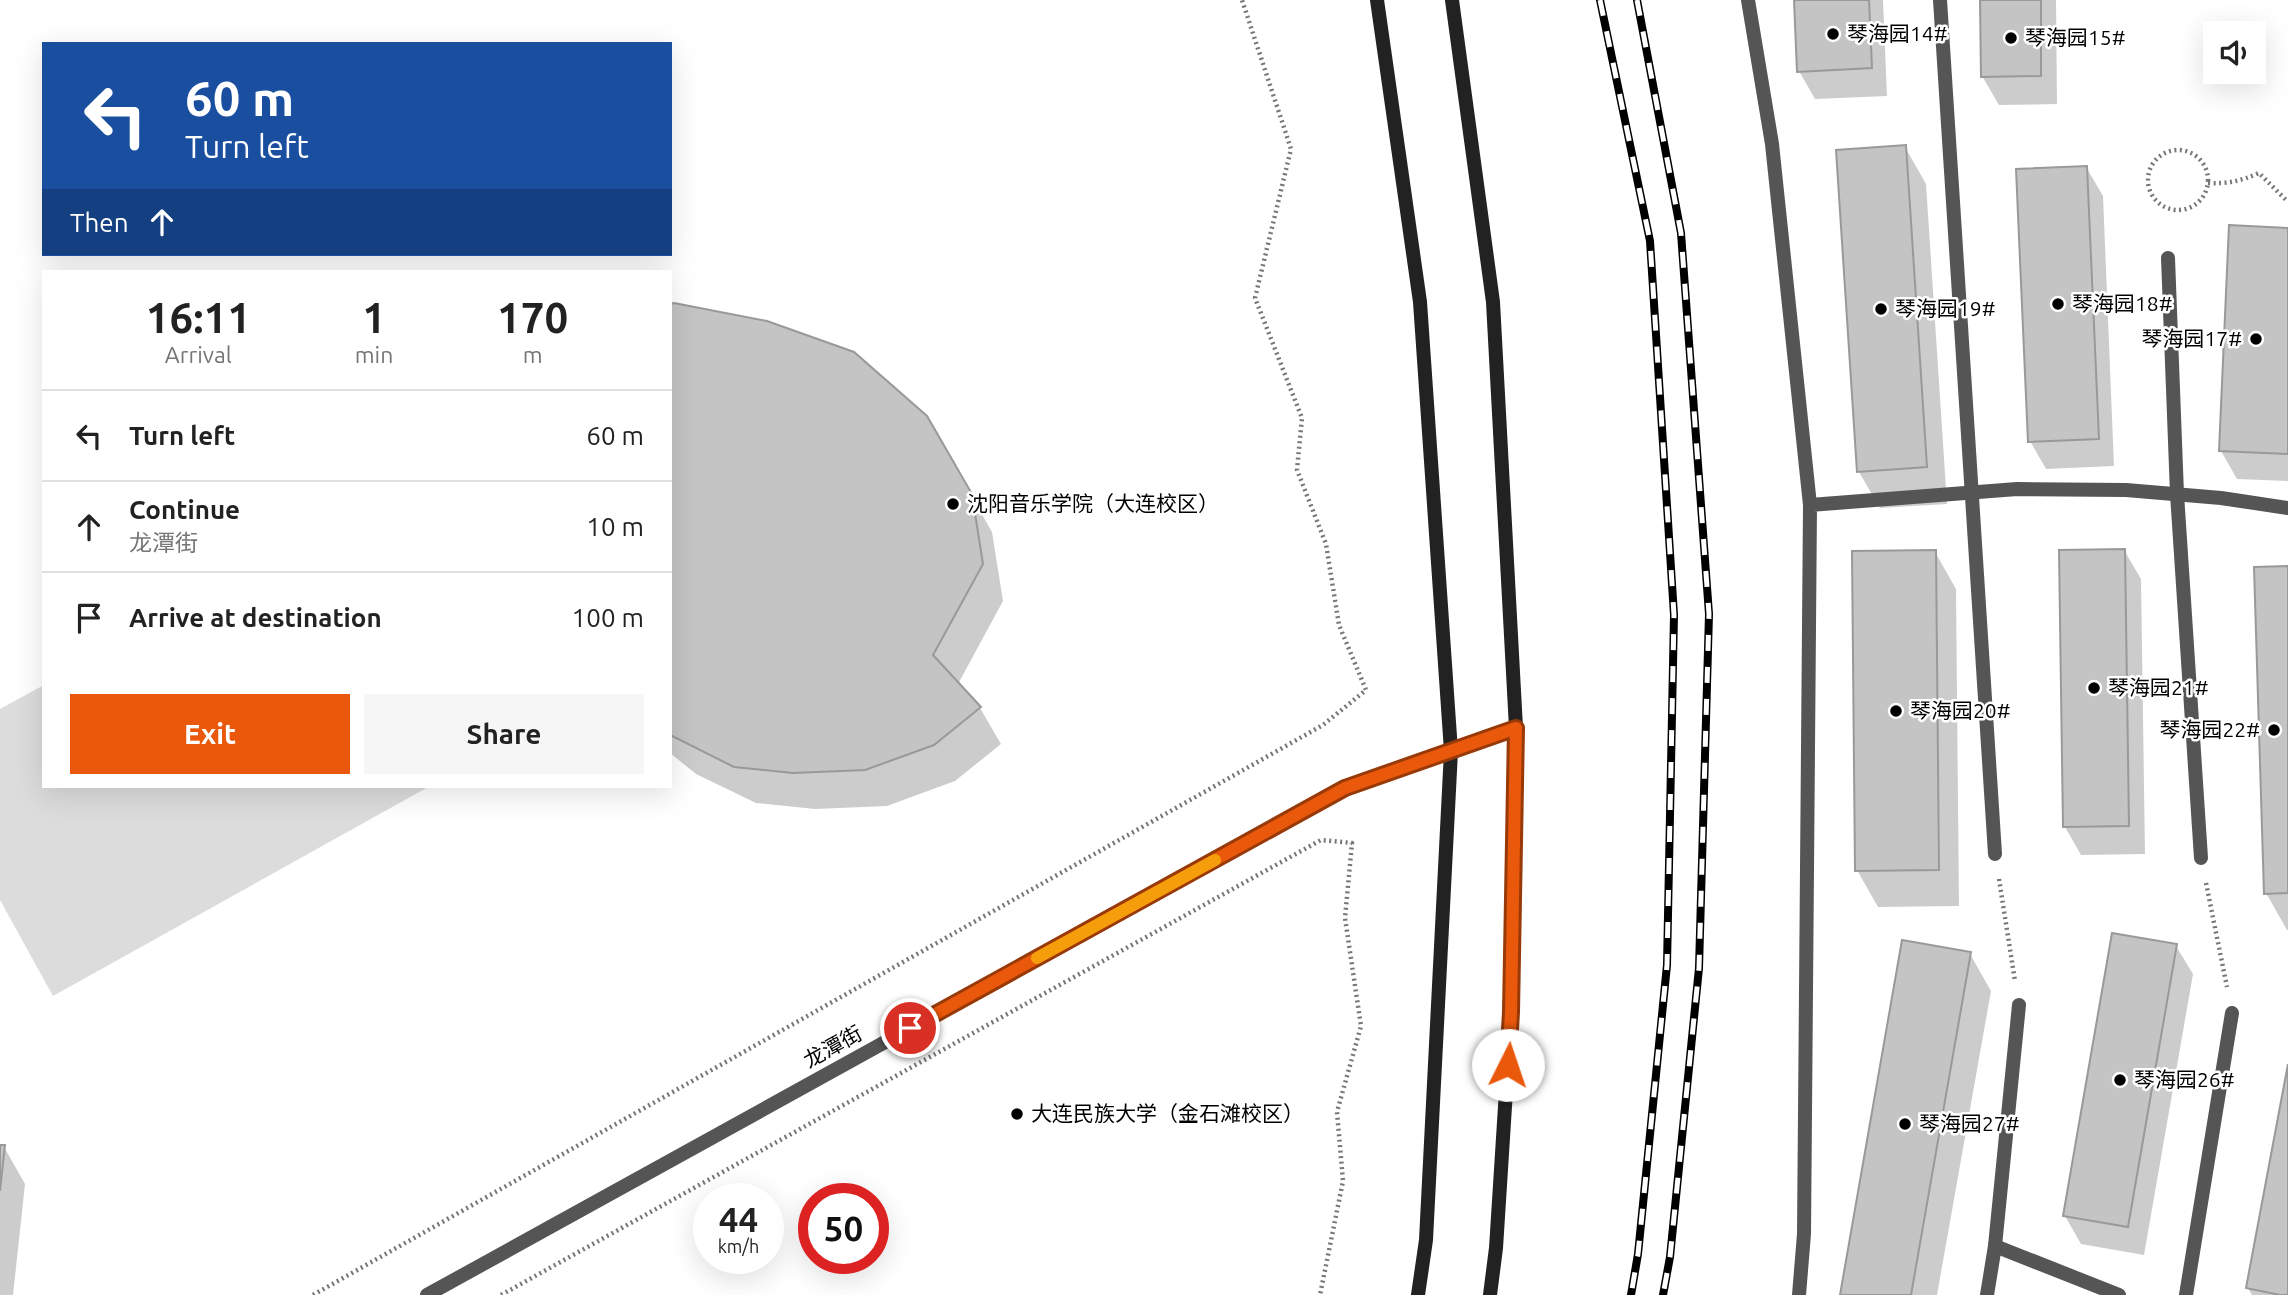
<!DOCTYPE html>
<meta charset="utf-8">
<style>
:root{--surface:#fff;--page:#f6f6f6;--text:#222;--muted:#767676;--line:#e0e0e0;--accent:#ea580c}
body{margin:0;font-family:Ubuntu,"Noto Sans SC",sans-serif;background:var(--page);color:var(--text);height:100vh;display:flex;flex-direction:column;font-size:26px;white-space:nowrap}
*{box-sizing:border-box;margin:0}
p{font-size:23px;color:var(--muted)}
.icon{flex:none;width:38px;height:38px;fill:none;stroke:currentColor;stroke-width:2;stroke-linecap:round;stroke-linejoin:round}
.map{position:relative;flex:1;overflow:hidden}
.sheet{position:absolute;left:42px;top:270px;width:630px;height:518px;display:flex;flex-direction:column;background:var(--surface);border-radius:0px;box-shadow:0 7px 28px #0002}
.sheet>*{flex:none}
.top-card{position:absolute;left:42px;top:42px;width:630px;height:214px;border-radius:0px;box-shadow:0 7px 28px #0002;background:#1a4fa0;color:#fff;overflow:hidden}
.buttons{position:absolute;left:2203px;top:21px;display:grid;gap:14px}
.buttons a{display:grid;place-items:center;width:63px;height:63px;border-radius:0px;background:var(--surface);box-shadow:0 7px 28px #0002;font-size:35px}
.speed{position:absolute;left:693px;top:1183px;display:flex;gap:14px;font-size:35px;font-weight:700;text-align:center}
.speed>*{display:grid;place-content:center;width:91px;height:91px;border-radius:50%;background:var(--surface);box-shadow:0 7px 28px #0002;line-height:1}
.speed small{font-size:18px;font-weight:400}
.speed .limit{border:10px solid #d22;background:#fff;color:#111}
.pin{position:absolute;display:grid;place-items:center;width:60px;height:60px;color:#fff;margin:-30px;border:4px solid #fff;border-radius:50%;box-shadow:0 2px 7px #0007}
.me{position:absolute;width:77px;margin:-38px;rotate:4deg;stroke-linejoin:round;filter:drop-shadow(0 0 5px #0008)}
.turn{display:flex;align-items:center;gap:24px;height:147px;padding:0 28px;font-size:32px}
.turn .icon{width:91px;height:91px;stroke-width:2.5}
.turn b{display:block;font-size:49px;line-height:60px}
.then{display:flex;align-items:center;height:66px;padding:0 28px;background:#0003;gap:14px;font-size:26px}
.eta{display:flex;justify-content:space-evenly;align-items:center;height:119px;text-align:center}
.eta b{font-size:42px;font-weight:600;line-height:49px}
.cta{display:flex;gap:14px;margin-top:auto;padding:14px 28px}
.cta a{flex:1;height:80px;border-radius:0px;background:var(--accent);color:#fff;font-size:28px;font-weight:600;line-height:80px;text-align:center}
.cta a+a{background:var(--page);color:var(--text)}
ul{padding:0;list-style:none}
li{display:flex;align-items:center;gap:21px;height:91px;padding:0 28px;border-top:2px solid var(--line)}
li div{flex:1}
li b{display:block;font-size:26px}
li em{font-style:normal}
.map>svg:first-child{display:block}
</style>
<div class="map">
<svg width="2288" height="1295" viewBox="0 0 2288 1295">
<rect width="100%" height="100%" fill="#fff"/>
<!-- green -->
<polygon fill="#dcdcdc" points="44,685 44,786 430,786 53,996 0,900 0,709"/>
<!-- shadow -->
<g fill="#0003">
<polygon points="1795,0 1883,0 1887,96 1815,99 1799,71"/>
<polygon points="1982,0 2056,0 2057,104 1999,105 1982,76"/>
<polygon points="1905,147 1926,184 1947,504 1880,508 1859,472"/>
<polygon points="2086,167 2103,196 2114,466 2046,469 2030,441"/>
<polygon points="2288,229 2288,481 2237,479 2221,451"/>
<polygon points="670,306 926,417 992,532 1003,601 958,684 980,708 1001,744 955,781 887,806 815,809 756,803 696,774 670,753"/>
<polygon points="2124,550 2141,579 2145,854 2081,855 2065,827"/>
<polygon points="1935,552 1956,589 1959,906 1878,907 1857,870"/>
<polygon points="2288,568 2288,930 2287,930 2266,893"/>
<polygon points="2176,946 2193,974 2144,1255 2081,1244 2065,1216"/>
<polygon points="1970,954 1991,991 1937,1295 1841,1295"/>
<polygon points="2288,1074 2288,1295 2252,1295 2248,1288"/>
<polygon points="0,1147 4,1147 25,1184 13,1295 0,1295"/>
</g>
<!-- building -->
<g fill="#c4c4c4" stroke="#999" stroke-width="2">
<polygon points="1794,0 1869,0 1872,68 1797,72"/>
<polygon points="1980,0 2041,0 2041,76 1981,77"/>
<polygon points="1906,145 1927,467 1857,472 1836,150"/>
<polygon points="2087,166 2099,439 2028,442 2016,169"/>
<polygon points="2229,225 2288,228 2288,454 2219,451"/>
<polygon points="674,303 767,321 854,352 927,416 972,494 983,564 933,655 981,707 934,745 865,770 793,773 734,767 670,735 670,304"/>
<polygon points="2125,549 2129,826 2063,827 2059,550"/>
<polygon points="1936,550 1939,870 1855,871 1852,551"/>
<polygon points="2288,566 2288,893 2264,894 2254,567"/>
<polygon points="2112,933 2177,944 2128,1227 2063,1216"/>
<polygon points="1902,940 1971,952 1911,1295 1840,1295"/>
<polygon points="2288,1064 2288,1295 2280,1295 2246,1288"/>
<polygon points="0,1145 5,1145 0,1191"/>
</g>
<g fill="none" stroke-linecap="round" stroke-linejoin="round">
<!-- path -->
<g stroke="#777" stroke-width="4.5" stroke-dasharray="2 3.5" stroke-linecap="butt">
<circle cx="2178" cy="180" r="30"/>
<path d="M2208 183C2227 184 2241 181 2259 173L2288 202"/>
<polyline points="1999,879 2015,981"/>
<polyline points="2206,883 2227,987"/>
<polyline points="313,1295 1323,725 1366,690 1339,625 1326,544 1297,470 1302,418 1255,298 1291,149 1242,0"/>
<polyline points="501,1295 1321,840 1352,843 1345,918 1361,1026 1337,1112 1343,1181 1320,1295"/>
</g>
<!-- minor -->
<g stroke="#555" stroke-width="14">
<polyline points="1748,0 1772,144 1810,505"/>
<polyline points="1940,0 1995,854"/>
<polyline points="2168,258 2177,494 2201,858"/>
<polyline points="1995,1246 2119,1295"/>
<polyline points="427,1295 1345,788 1451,751"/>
<polyline points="1799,1295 1804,1234 1810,505 2017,489 2126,490 2221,498 2288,508"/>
<polyline points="1987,1295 1995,1246 2019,1005"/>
<polyline points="2186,1295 2232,1013"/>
</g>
<!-- secondary -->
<g stroke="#222" stroke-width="14">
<polyline points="1377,0 1420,302 1451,751 1426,1240 1418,1295"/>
<polyline points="1452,0 1493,302 1516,728 1511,1012 1496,1248 1490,1295"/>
<polyline points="1451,751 1516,728"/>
</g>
<defs>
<g id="rail">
<polyline points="1600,0 1650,241 1674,615 1667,965 1638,1254 1631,1295"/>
<polyline points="1637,0 1681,233 1709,614 1699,968 1670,1257 1663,1295"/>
</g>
</defs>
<!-- rail casing -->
<use href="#rail" stroke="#000" stroke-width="8"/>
<!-- rail -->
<use href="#rail" stroke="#fff" stroke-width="5" stroke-dasharray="16" stroke-linecap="butt"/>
</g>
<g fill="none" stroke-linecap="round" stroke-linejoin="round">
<defs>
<polyline id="route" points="910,1028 1345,788 1516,728 1511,1012 1508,1065"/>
</defs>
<!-- route casing -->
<use href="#route" stroke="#983908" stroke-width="18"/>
<!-- route -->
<use href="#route" stroke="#ea580c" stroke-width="12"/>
<!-- slow -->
<polyline stroke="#f59e0b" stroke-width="12" points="1037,958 1215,860"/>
</g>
<!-- markers -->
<g fill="#000" stroke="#fff" stroke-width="2.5">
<circle cx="1833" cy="34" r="7"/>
<circle cx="2011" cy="38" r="7"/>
<circle cx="2058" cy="304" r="7"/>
<circle cx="1881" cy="309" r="7"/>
<circle cx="2256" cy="339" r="7"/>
<circle cx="953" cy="504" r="7"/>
<circle cx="2094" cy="688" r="7"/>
<circle cx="1896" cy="711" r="7"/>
<circle cx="2274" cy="730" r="7"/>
<circle cx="2120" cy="1080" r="7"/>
<circle cx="1017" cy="1114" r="7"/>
<circle cx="1905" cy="1124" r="7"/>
</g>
<g text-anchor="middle" stroke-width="5" stroke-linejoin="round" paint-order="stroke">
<!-- poi labels -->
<g font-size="21" fill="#000" stroke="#fff" text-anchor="start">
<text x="1847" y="41">琴海园14#</text>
<text x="2025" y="45">琴海园15#</text>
<text x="2072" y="311">琴海园18#</text>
<text x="1895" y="316">琴海园19#</text>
<text x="2242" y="346" text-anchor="end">琴海园17#</text>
<text x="967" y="511">沈阳音乐学院（大连校区）</text>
<text x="2108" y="695">琴海园21#</text>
<text x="1910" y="718">琴海园20#</text>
<text x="2260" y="737" text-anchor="end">琴海园22#</text>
<text x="2134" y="1087">琴海园26#</text>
<text x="1031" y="1121">大连民族大学（金石滩校区）</text>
<text x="1919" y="1131">琴海园27#</text>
</g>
<!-- street labels -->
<g font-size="21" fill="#000" stroke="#fff">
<text transform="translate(833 1047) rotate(-29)" y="7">龙潭街</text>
</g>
</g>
</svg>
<div class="buttons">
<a><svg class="icon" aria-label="sound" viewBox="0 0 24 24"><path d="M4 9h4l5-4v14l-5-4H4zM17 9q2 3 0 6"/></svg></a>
</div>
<div class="speed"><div>44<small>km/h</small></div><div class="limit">50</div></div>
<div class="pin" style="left:910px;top:1028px;background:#d93025"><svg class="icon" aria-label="arrive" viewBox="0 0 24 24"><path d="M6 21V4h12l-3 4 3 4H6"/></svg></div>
<svg class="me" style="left:1508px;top:1065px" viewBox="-20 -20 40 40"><circle r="19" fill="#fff"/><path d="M0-13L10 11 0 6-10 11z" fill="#ea580c"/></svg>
<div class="top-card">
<div class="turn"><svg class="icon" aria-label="left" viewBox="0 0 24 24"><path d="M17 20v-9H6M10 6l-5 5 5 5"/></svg><div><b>60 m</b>Turn left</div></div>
<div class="then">Then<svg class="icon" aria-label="ahead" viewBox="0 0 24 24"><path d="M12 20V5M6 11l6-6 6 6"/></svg></div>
</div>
<section class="sheet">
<div class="eta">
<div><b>16:11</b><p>Arrival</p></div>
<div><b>1</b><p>min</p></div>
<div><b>170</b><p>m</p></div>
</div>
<ul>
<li><svg class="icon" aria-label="left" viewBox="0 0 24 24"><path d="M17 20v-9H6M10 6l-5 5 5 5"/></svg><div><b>Turn left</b></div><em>60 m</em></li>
<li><svg class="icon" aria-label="ahead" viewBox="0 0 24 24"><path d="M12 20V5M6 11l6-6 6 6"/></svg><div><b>Continue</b><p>龙潭街</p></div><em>10 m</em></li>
<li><svg class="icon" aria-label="arrive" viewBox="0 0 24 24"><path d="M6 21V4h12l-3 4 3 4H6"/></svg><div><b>Arrive at destination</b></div><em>100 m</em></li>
</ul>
<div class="cta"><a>Exit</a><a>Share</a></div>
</section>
</div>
